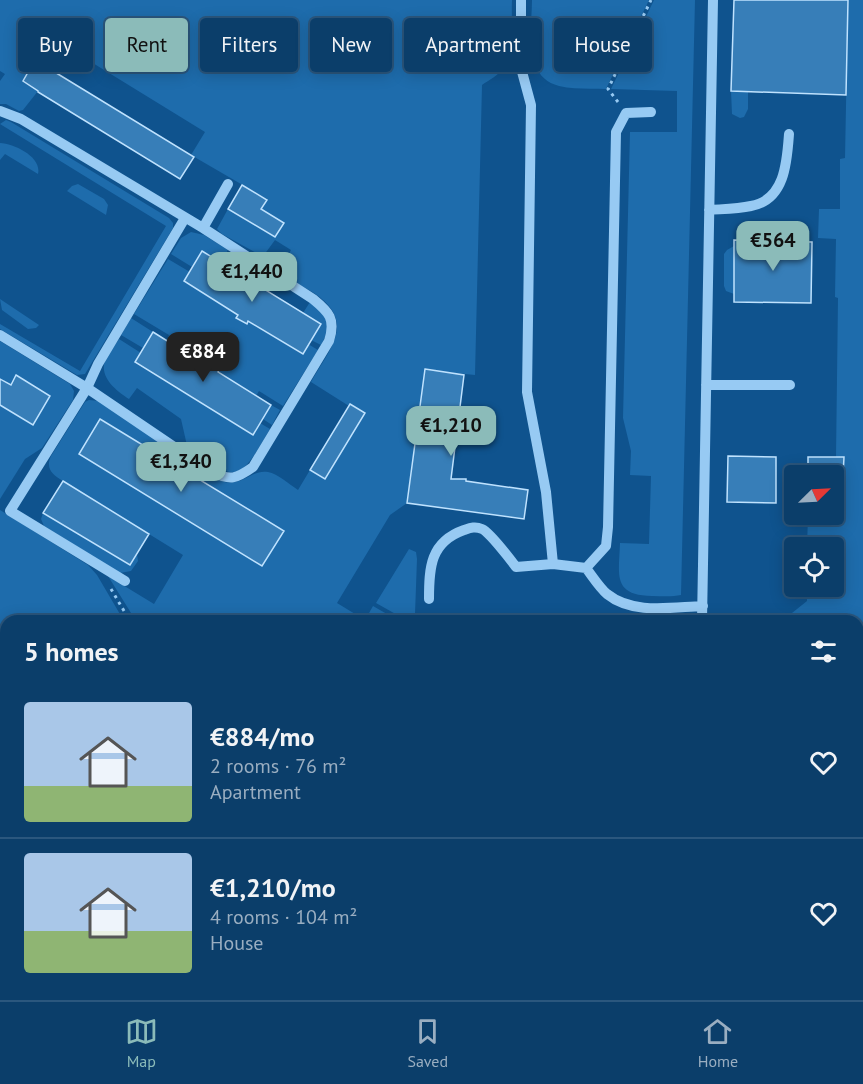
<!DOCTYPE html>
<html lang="en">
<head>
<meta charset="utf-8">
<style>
	body { margin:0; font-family:"PT Sans",sans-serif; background:#144570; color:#f1f3f6; height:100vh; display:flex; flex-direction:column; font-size:22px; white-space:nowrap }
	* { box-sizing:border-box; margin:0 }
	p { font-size:20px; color:#9aaec1 }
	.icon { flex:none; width:33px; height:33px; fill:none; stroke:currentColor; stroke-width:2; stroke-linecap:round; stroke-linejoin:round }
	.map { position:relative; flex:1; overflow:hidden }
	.sheet { position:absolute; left:0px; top:615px; width:864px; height:386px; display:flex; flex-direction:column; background:#0b3e6a; border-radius:18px 18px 0 0; box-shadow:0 3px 15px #0003,0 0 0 2px #2b577e }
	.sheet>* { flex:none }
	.top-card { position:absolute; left:18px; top:18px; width:828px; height:54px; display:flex; gap:12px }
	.needle { width:39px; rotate:66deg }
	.fabs { position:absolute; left:784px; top:465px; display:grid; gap:12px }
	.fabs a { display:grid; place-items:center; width:60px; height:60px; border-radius:6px; background:#0b3e6a; box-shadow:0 3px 15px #0003,0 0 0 2px #2b577e; font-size:30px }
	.price { position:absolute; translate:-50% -51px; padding:0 14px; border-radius:12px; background:#8bbbb9; color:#111; font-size:20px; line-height:39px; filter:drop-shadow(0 2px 3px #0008) }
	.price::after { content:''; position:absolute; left:50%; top:36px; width:18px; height:14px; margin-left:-9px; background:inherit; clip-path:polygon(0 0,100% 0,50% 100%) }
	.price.current { background:#222; color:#fff }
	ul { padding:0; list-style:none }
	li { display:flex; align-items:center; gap:18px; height:150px; padding:0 24px }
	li+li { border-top:2px solid #2b577e }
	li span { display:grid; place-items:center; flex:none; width:168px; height:120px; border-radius:6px; color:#555 }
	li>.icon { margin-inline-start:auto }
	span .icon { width:72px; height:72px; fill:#fffc; stroke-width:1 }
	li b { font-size:26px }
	h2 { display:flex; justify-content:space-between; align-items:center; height:72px; padding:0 24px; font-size:26px }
	.tag { padding:0 21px; border-radius:6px; background:#0b3e6a; box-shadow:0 3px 15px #0003,0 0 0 2px #2b577e; font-size:21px; line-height:54px }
	.tag.current { background:#8bbbb9; color:#111 }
	.menu { display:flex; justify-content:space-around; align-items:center; height:84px; border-top:2px solid #2b577e; background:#0b3e6a; font-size:16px; color:#9aaec1 }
	.menu a { display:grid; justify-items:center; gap:3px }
	.menu .current { color:#8bbbb9 }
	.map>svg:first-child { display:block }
	.green { fill:#1e6cac; fill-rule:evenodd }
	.water { fill:#376a95; stroke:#89c7f7; stroke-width:1.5 }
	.building { fill:#377eb8; stroke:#bfe2fe; stroke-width:1.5 }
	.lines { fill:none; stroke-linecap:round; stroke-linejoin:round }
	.path { stroke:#97caf3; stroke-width:3; stroke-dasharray:3 4.5; stroke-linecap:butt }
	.minor { stroke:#97caf3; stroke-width:10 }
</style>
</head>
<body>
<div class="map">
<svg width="863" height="1000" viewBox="0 0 863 1000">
	<rect width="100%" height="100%" fill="#0f538e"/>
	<path class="green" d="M0,0h512c-1,18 3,52 -8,67 -5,8 -15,13 -22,18l-7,290 -50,-5 -18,133 -17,12 -53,88 28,17 8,-14 26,15h-263l-28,-45 46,28 29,-49 -120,-74c-10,-6 -18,-12 -12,-25l34,-54 4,-2 10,1 122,80c21,7 30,-12 47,-9 10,2 21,12 30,18l12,-20 15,9 40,-66 -14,-9 -2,2 -38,-24c19,-34 46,-60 3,-89 -10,-6 -23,-12 -31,-22v-6l8,-15 -16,-10 -11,15h-4l-38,-21 -5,-5 11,-20 47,28 8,-14 -22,-14 6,-10 -76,-44 14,-23 -135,-83 -14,23 -5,-2 -13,21 -15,19 -4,1 -13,-7h-6v-23l5,-7 -5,-3zM101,419l182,112 -21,34 -183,-111z
		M532,0h117l-43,89c-15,-1 -32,1 -47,-3 -37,-9 -27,-58 -27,-86z
		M654,0h41l-14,595c-9,2 -19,1 -29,1 -40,-1 -33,-21 -32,-53l29,1 2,-68 -21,-1 1,-24 -8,-33 7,-286h47v-41l-66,-2z
		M848,0h15v693l-5,4v-76h-76l25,-20v-14l27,-1v-38l-27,-1 1,-32 26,-1v-12l9,-1 1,-44h-8l2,-159 -3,-1 1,-58 -18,-1 1,-29h21v-50l5,-1z
		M731,91l17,1v17l-4,8 -4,1 -8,-4z
		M6,120l5,2 158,96 4,5v5l-88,146 -8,1 -77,-46v-5l80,47 86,-145 -166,-102z
		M0,143c15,1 42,14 38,31l-33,-20 -5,6z
		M78,184l26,15 4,6 -2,10 -39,-24 5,-5z
		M191,232l13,3 24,15 -8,13 -28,4 -21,-13 10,-16z
		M734,246v48l-8,-3 -2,-5v-32l3,-4z
		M168,259l22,13 -6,9 54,34 -2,3 10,6 2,-3 54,33 6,-10 10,6 -35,56 -24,-15 -3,5 -38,-24 1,-3 -10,-6 -2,2 -40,-24 2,-6 -35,-21z
		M0,299l39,26 -3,3 -8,1 -26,-19z
		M310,302c18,13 22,24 11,43l-10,-5 -8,-27z
		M131,318l22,14 -10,16 -22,-13z
		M119,339l22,14 -6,10 118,72 7,-12 10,6c-30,51 -31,55 -82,21l-7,-31 -44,-31 -8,11c-11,-7 -27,-19 -25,-34 1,-8 10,-18 15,-26z
		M0,341l70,43 4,7 -1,9 -31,48 -17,11 -25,40v-94l33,20 17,-29 -33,-21 -6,10 -11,-6z
		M271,405l9,5 -8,15 -9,-6z
		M0,510l88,55 9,10 27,46h-118v21l-6,-4z
		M43,513l87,52 7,-11 1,7 -7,10 -11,2 -76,-47 -3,-7z
		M409,549l7,3 1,7 -2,55h-5v7h-2l-32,-18z
		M595,616l77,1 6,2v2h-83z
		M863,702v130l-5,3v-129z
		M0,736l6,4v30l-6,-4z
		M0,794l6,4v31l-6,-4z
		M0,889l6,4v84l-6,8z
		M858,902l5,3v65h-5z
		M46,995v-1l73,1 -4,5h-73z
		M200,995h121l-1,4 -10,-2 -1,3h-99z
		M424,995h64l6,5h-71z
		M533,995v-1l59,1 -1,5h-55z
		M631,995l192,-1 32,6h-225z"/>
	<path class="water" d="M0,766l6,4v28l-6,-4z
		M858,970h5v30l-40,-5 35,-1z"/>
	<path class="building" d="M734,0h114l-2,95 -115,-4z
		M35,60l159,97 -14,22 -142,-87v-1l-15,-10z
		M242,185l25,15 -6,9 23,14 -9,14 -47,-28z
		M734,240l78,2 -1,61 -77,-1z
		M202,251l119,73 -18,30 -55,-33 -1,3 -11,-6 2,-3 -54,-34z
		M153,332l54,34 2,-4 10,7 -1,3 53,33 -18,30 -118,-73z
		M425,369l39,6 -13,104h15v2l62,9 -4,29 -117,-16z
		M16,375l34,21 -17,29 -33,-20v-26l11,6z
		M350,404l15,9 -40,66 -15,-9z
		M100,419l184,112 -22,35 -183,-112z
		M728,456l48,1v46l-49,-1z
		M808,457h36l-1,19h-35z
		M63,481l86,53 -19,31 -87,-52z"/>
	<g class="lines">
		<path class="path" d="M618,102l-10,-13 43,-89
			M111,589l19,32
			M858,702l5,-4
			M0,987l6,-8
			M120,1000l4,-6"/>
		<path class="minor" d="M521,0v68l10,37 -4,287 19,100 7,72 33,4c7,9 13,19 21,26 26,21 65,13 96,12
			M0,111l21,8 182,109 110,71c16,13 23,20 16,42l-76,126c-17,12 -22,14 -42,5l-124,-84 11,-24 87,-146
			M709,210c14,-1 28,-1 42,-4 34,-6 36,-44 38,-72
			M203,228l25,-44
			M0,335l87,53 -77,123 115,70
			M706,385h84
			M586,568l20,-22 2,-19 8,-395 10,-19 25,-1
			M429,599c0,-31 1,-57 35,-69 6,-2 11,-4 18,-1 7,3 28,30 34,38l37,-3
			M702,621l11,-621
			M0,647l6,4
			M858,847l5,-2
			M858,879l5,6
			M0,883l6,4
			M187,994l13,6
			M503,994l8,6"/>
	</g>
</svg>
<div class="fabs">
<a><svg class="needle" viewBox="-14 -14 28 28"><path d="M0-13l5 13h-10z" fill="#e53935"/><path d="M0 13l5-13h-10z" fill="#9aaec1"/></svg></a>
<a><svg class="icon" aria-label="locate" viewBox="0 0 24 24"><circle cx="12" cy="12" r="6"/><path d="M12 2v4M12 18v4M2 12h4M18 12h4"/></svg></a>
</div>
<b class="price" style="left:773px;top:272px">€564</b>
<b class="price" style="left:252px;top:303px">€1,440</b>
<b class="price current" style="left:203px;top:383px">€884</b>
<b class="price" style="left:451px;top:457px">€1,210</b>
<b class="price" style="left:181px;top:493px">€1,340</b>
<div class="top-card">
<a class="tag">Buy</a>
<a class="tag current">Rent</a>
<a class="tag">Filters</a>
<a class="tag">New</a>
<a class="tag">Apartment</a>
<a class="tag">House</a>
</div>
<section class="sheet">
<h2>5 homes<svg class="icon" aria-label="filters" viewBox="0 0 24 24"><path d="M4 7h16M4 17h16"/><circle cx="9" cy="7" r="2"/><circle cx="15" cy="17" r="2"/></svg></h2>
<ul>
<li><span style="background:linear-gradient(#a9c7e8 70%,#8fb573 0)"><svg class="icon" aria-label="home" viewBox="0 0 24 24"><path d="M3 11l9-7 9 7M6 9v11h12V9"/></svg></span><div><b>€884/mo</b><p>2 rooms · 76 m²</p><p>Apartment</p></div><svg class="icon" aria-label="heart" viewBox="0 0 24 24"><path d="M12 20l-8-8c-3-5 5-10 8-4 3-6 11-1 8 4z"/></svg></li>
<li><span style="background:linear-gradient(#a9c7e8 65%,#8fb573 0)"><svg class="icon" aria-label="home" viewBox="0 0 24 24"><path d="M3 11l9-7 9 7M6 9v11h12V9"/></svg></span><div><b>€1,210/mo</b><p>4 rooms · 104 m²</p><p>House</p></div><svg class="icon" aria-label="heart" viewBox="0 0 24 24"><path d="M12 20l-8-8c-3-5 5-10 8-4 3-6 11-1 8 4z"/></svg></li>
</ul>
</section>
</div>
<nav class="menu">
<a class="current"><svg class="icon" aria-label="map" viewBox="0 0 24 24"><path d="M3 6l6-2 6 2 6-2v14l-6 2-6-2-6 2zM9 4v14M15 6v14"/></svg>Map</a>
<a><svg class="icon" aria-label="saved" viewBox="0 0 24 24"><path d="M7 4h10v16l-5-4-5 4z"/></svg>Saved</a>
<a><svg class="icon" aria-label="home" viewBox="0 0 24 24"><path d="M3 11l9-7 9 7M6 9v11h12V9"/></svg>Home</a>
</nav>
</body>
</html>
